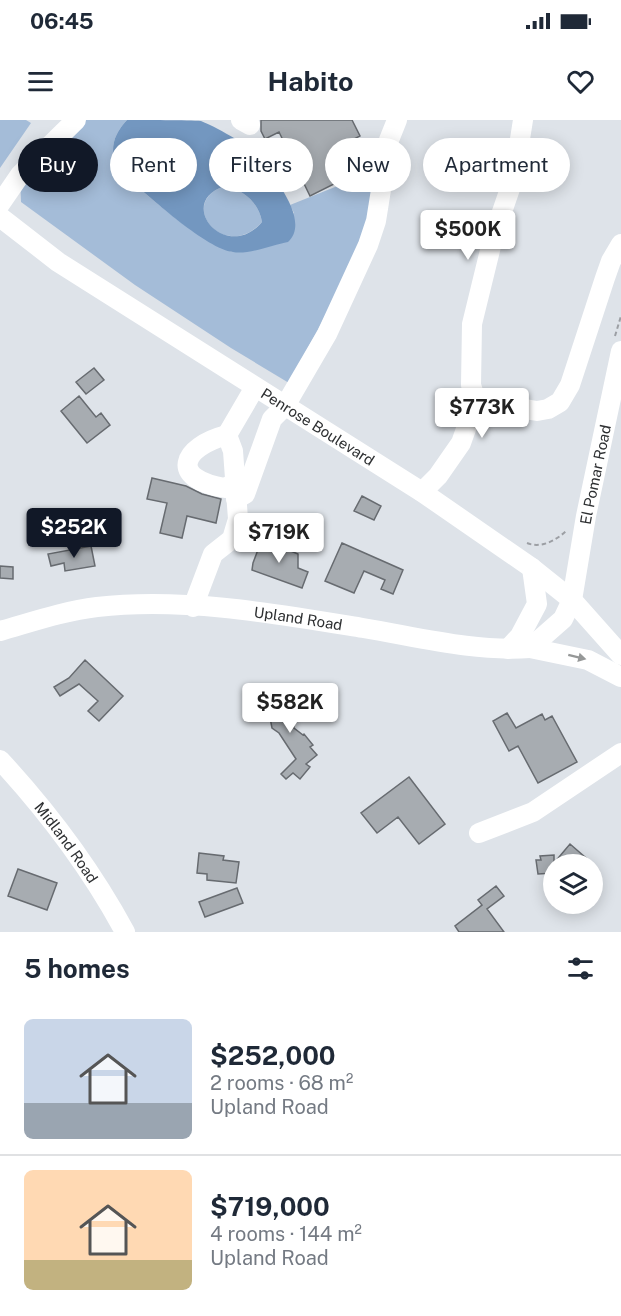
<!DOCTYPE html>
<html lang="en">
<head>
<meta charset="utf-8">
<style>
	body { margin:0; font-family:"Public Sans",sans-serif; background:#f2f2f3; color:#1f2937; height:100vh; display:flex; flex-direction:column; font-size:22px; white-space:nowrap }
	* { box-sizing:border-box; margin:0 }
	p { font-size:20px; color:#747a83 }
	.icon { flex:none; width:33px; height:33px; fill:none; stroke:currentColor; stroke-width:2; stroke-linecap:round; stroke-linejoin:round }
	.map { position:relative; height:812px; overflow:hidden }
	.panel { display:flex; flex-direction:column; background:#fff; flex:1 }
	.panel>* { flex:none }
	.hud { position:absolute; left:18px; top:18px; width:585px; height:54px; display:flex; gap:12px }
	.tools { position:absolute; left:543px; top:734px; display:grid; gap:12px }
	.tools a { display:grid; place-items:center; width:60px; height:60px; border-radius:50%; background:#fff; box-shadow:0 3px 15px #0003; font-size:30px }
	.price { position:absolute; translate:-50% -51px; padding:0 14px; border-radius:6px; background:#fff; color:#222; font-size:20px; line-height:39px; filter:drop-shadow(0 2px 3px #0008) }
	.price::after { content:''; position:absolute; left:50%; top:36px; width:18px; height:14px; margin-left:-9px; background:inherit; clip-path:polygon(0 0,100% 0,50% 100%) }
	.price.active { background:#111827; color:#fff }
	ul { padding:0; list-style:none }
	li { display:flex; align-items:center; gap:18px; height:150px; padding:0 24px }
	li+li { border-top:2px solid #e0e1e3 }
	li span { display:grid; place-items:center; flex:none; width:168px; height:120px; border-radius:9px; color:#555 }
	li>.icon { margin-inline-start:auto }
	span .icon { width:72px; height:72px; fill:#fffc; stroke-width:1 }
	li b { font-size:26px }
	h2 { display:flex; justify-content:space-between; align-items:center; height:72px; padding:0 24px; font-size:26px }
	.tag { padding:0 21px; border-radius:27px; background:#fff; box-shadow:0 3px 15px #0003; font-size:21px; line-height:54px }
	.tag.active { background:#111827; color:#fff }
	.status { display:flex; justify-content:space-between; align-items:center; height:42px; padding:0 30px; background:#fff; direction:ltr }
	.status svg { height:16px; fill:currentColor }
	header { display:flex; justify-content:space-between; align-items:center; height:78px; padding:0 24px; background:#fff; font-size:27px; font-weight:700 }
	.map>svg:first-child { display:block }
	.green { fill:#a4bcd8 }
	.water { fill:#7397c0; fill-rule:evenodd }
	.building { fill:#a7acb1; stroke:#676b70; stroke-width:1.5 }
	.lines { fill:none; stroke-linecap:round; stroke-linejoin:round }
	.path { stroke:#9c9fa4; stroke-width:2; stroke-dasharray:4.5 3; stroke-linecap:butt }
	.minor { stroke:#fff; stroke-width:20 }
	.oneway { fill:#969898 }
	.labels { text-anchor:middle; dominant-baseline:central; stroke-width:4.5; stroke-linejoin:round; paint-order:stroke }
	.street-label { font-size:15px; fill:#2e3032; stroke:#dee3e9 }
</style>
</head>
<body>
<div class="status"><b>06:45</b><svg viewBox="0 0 49 12"><path d="M0 12V9h3v3zM5 12V6h3v6zM10 12V3h3v9zM15 12V0h3v12zM26 1h20v11H26zM47 4h2v5h-2z"/></svg></div>
<header><svg class="icon" aria-label="menu" viewBox="0 0 24 24"><path d="M4 6h16M4 12h16M4 18h16"/></svg>Habito<svg class="icon" aria-label="heart" viewBox="0 0 24 24"><path d="M12 20l-8-8c-3-5 5-10 8-4 3-6 11-1 8 4z"/></svg></header>
<div class="map">
<svg width="621" height="812" viewBox="0 0 621 812">
	<rect width="100%" height="100%" fill="#dee3e9"/>
	<path class="green" d="M0,0h26l5,3 -31,45z
		M76,0h51c-14,15 -17,28 -11,47l12,7 3,7c31,27 63,55 101,71l62,-39 -4,-8 70,-28 14,-15c8,62 -56,165 -85,221l-58,-35 -96,-63 -114,-83 -1,-27z
		M225,66c19,4 34,17 37,36 -38,42 -87,-20 -37,-36z"/>
	<path class="water" d="M127,0c16,0 62,0 74,1 10,4 23,11 33,17 22,14 82,79 54,104 -15,3 -41,13 -55,10 -26,-3 -81,-53 -102,-71l-3,-7 -12,-7c-6,-19 -3,-32 11,-47zM225,66c19,4 34,17 37,36 -36,42 -88,-20 -37,-36z"/>
	<path class="building" d="M261,0h91l8,16 -8,4 7,15 -10,4 7,14 -46,23 -31,-64 -14,7 -4,-8z
		M94,248l10,12 -18,14 -10,-12z
		M79,276l17,21 5,-4 9,12 -23,18 -26,-32z
		M152,358l34,8 16,8 19,5 -5,24 -29,-7 -5,22 -22,-5 7,-30 -20,-4z
		M362,376l19,10 -7,14 -20,-9z
		M262,419l36,15v14l10,4 -6,16 -50,-18 1,-7z
		M342,423l61,27 -10,24 -12,-5 4,-9 -21,-9 -10,22 -29,-12z
		M91,426l4,20 -30,5 -1,-8 -13,3 -3,-12z
		M0,446l13,1v12l-13,-1z
		M85,540l38,36 -24,25 -11,-10 10,-10 -19,-17 -19,12 -6,-9 15,-9z
		M281,569l2,8h4l2,12 2,-1 3,20 9,7 1,-1 9,11 -3,2 7,8 -11,9 4,3 -10,12 -7,-6 -7,6 -5,-5 15,-15 -17,-26 -7,-5 -5,-26h2l-2,-10z
		M507,593l9,15 26,-14 3,6 7,-4 25,46 -39,21 -20,-37 -9,5 -16,-30z
		M409,657l36,47 -26,20 -21,-27 -21,16 -16,-20z
		M570,724l23,20h-39v9l-16,1 -2,-14h5l-1,-4 14,-1v8z
		M199,733l25,3 -1,4 16,2 -3,21 -29,-3v-6l-10,-1z
		M18,749l39,14 -10,27 -39,-14z
		M496,766l8,10 -17,13 17,23h-45l-4,-6 27,-21 -4,-5z
		M237,768l6,15 -38,14 -6,-15z"/>
	<g class="lines">
		<path class="path" d="M615,216l6,-20
			M527,423c14,6 30,-3 40,-13"/>
		<g class="minor">
			<path d="M241,0l9,5"/>
			<path d="M0,84l20,-29 56,-55"/>
			<path id="s1" d="M0,97l58,45 364,230 110,76 40,32 49,55"/>
			<path d="M476,281l61,10 11,-2 12,-7 10,-17 35,-107 6,-17 10,-17"/>
			<path d="M227,315c-46,12 -58,44 -2,53l10,-5"/>
			<path d="M422,372l16,-16 23,-33 15,-42 -5,-16 1,-61 21,-86 21,-61 9,-57"/>
			<path d="M236,379l9,-5 27,-75 13,-13 42,-72 41,-89 8,-24 13,-81 8,-20"/>
			<path d="M193,487l20,-53 19,-15 6,-20 -5,-68 -6,-16 28,-48"/>
			<path id="s2" d="M0,511c32,-9 64,-20 97,-24 87,-10 181,7 266,21 55,9 111,24 167,20l33,-29 9,-19 14,-84 35,-165"/>
			<path d="M530,528l58,12 33,17"/>
			<path d="M508,529l12,-13 17,-32 -5,-36"/>
			<path id="s3" d="M0,640c48,52 91,109 125,172"/>
			<path d="M479,713l54,-21 88,-59"/>
		</g>
	</g>
	<defs><path id="oneway-solid" d="M-6-.8H1V-3.2L6.5 0L1 3.2V.8H-6Z" transform="scale(1.5)"/></defs>
	<use class="oneway" href="#oneway-solid" transform="translate(577 537) rotate(14)"/>
	<g class="labels">
		<g class="street-label">
			<text stroke="none"><textPath href="#s1" startOffset="381">Penrose Boulevard</textPath></text>
			<text stroke="none"><textPath href="#s2" startOffset="729">El Pomar Road</textPath></text>
			<text stroke="none"><textPath href="#s2" startOffset="302">Upland Road</textPath></text>
			<text stroke="none"><textPath href="#s3" startOffset="106">Midland Road</textPath></text>
		</g>
	</g>
</svg>
<div class="tools">
<a><svg class="icon" aria-label="layers" viewBox="0 0 24 24"><path d="M12 4l9 5-9 5-9-5zM3 14l9 5 9-5"/></svg></a>
</div>
<b class="price" style="left:468px;top:141px">$500K</b>
<b class="price" style="left:482px;top:319px">$773K</b>
<b class="price active" style="left:74px;top:439px">$252K</b>
<b class="price" style="left:279px;top:444px">$719K</b>
<b class="price" style="left:290px;top:614px">$582K</b>
<div class="hud">
<a class="tag active">Buy</a>
<a class="tag">Rent</a>
<a class="tag">Filters</a>
<a class="tag">New</a>
<a class="tag">Apartment</a>
</div>
</div>
<section class="panel">
<h2>5 homes<svg class="icon" aria-label="filters" viewBox="0 0 24 24"><path d="M4 7h16M4 17h16"/><circle cx="9" cy="7" r="2"/><circle cx="15" cy="17" r="2"/></svg></h2>
<ul>
<li><span style="background:linear-gradient(#c9d6e8 70%,#9aa5b1 0)"><svg class="icon" aria-label="home" viewBox="0 0 24 24"><path d="M3 11l9-7 9 7M6 9v11h12V9"/></svg></span><div><b>$252,000</b><p>2 rooms · 68 m²</p><p>Upland Road</p></div></li>
<li><span style="background:linear-gradient(#ffd9b3 75%,#c2b280 0)"><svg class="icon" aria-label="home" viewBox="0 0 24 24"><path d="M3 11l9-7 9 7M6 9v11h12V9"/></svg></span><div><b>$719,000</b><p>4 rooms · 144 m²</p><p>Upland Road</p></div></li>
</ul>
</section>
</body>
</html>
